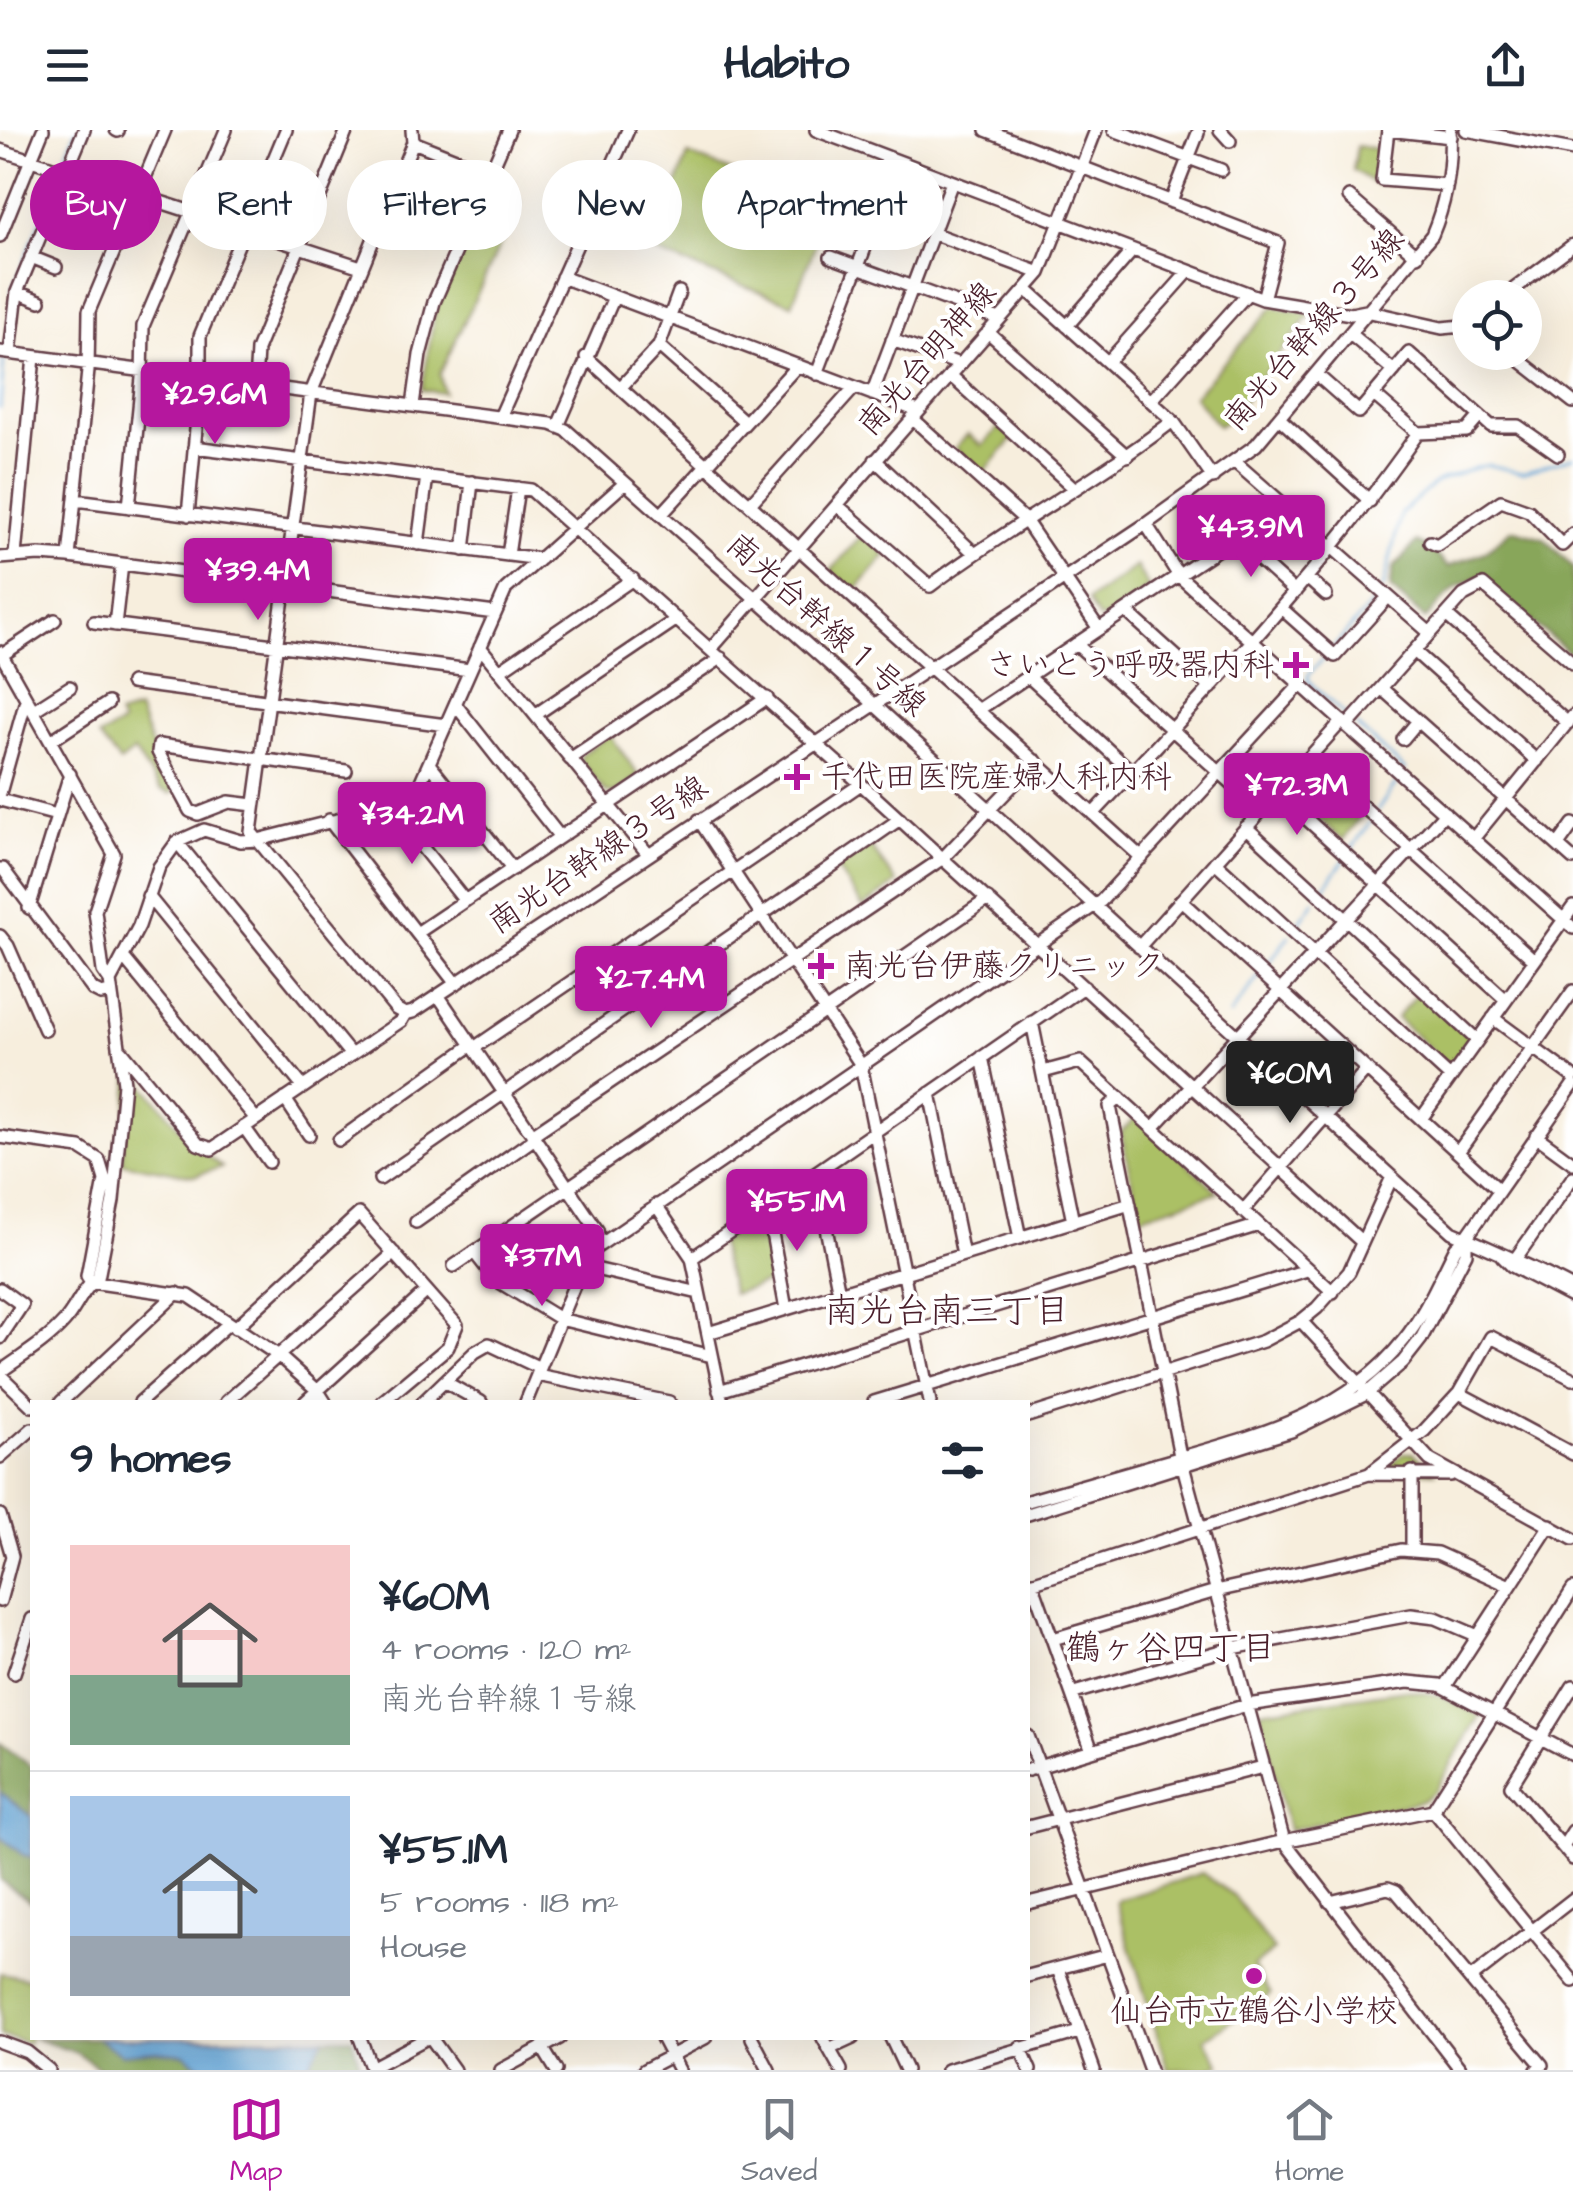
<!DOCTYPE html>
<html lang="en">
<head>
<meta charset="utf-8">
<style>
	body { margin:0; font-family:"Architects Daughter","Klee One",sans-serif; background:#f2f2f3; color:#1f2937; height:100vh; display:flex; flex-direction:column; font-size:38px; white-space:nowrap }
	* { box-sizing:border-box; margin:0 }
	p { font-size:32px; color:#747a83 }
	.icon { flex:none; width:55px; height:55px; fill:none; stroke:currentColor; stroke-width:2; stroke-linecap:round; stroke-linejoin:round }
	.map { position:relative; flex:1; overflow:hidden }
	.panel { position:absolute; left:30px; top:1270px; width:1000px; height:640px; display:flex; flex-direction:column; background:#fff; border-radius:0px; box-shadow:0 10px 40px #0002 }
	.panel>* { flex:none }
	.hud { position:absolute; left:30px; top:30px; width:1000px; height:90px; display:flex; gap:20px }
	.tools { position:absolute; left:1452px; top:150px; display:grid; gap:20px }
	.tools a { display:grid; place-items:center; width:90px; height:90px; border-radius:50%; background:#fff; box-shadow:0 10px 40px #0002; font-size:50px }
	.price { position:absolute; translate:-50% -85px; padding:0 22px; border-radius:10px; background:#b5179e; color:#fff; font-size:32px; line-height:65px; filter:drop-shadow(0 2px 5px #0008) }
	.price::after { content:''; position:absolute; left:50%; top:60px; width:30px; height:22px; margin-left:-15px; background:inherit; clip-path:polygon(0 0,100% 0,50% 100%) }
	.price.current { background:#222; color:#fff }
	ul { padding:0; list-style:none }
	li { display:flex; align-items:center; gap:30px; height:250px; padding:0 40px }
	li+li { border-top:2px solid #e0e1e3 }
	li span { display:grid; place-items:center; flex:none; width:280px; height:200px; border-radius:0px; color:#555 }
	li>.icon { margin-inline-start:auto }
	span .icon { width:120px; height:120px; fill:#fffc; stroke-width:1 }
	li b { font-size:42px }
	h2 { display:flex; justify-content:space-between; align-items:center; height:120px; padding:0 40px; font-size:42px }
	.pill { padding:0 35px; border-radius:45px; background:#fff; box-shadow:0 10px 40px #0002; font-size:35px; line-height:90px }
	.pill.current { background:#b5179e; color:#fff }
	header { display:flex; justify-content:space-between; align-items:center; height:130px; padding:0 40px; background:#fff; font-size:45px; font-weight:700 }
	.dock { display:flex; justify-content:space-around; align-items:center; height:140px; border-top:2px solid #e0e1e3; background:#fff; font-size:28px; color:#747a83 }
	.dock a { display:grid; justify-items:center; gap:5px }
	.dock .current { color:#b5179e }
	.map>svg:first-child { display:block }
	.green { fill:#abc065; stroke:#7a7048; stroke-width:2.5 }
	.forest { fill:#88a65a; stroke:#696242; stroke-width:2.5 }
	.water { fill:#64a5d7; stroke:#576281; stroke-width:2.5 }
	.lines { fill:none; stroke-linecap:round; stroke-linejoin:round }
	.stream { stroke:#64a5d7; stroke-width:2.5 }
	.minor-casing { stroke:#643e46; stroke-width:16 }
	.minor { stroke:#fff; stroke-width:11 }
	.poi-dot { fill:#b5179e; stroke:#fff; stroke-width:4 }
	.labels { text-anchor:middle; dominant-baseline:central; stroke-width:8; stroke-linejoin:round; paint-order:stroke }
	.street-label { font-size:32px; fill:#4a1f2b; stroke:#fff }
	.poi-label { font-size:32px; fill:#4a1f2b; stroke:#fff; text-anchor:start }
	.neighbourhood-label { font-size:35px; fill:#4a1f2b; stroke:#fff }
</style>
</head>
<body>
<header><svg class="icon" aria-label="menu" viewBox="0 0 24 24"><path d="M4 6h16M4 12h16M4 18h16"/></svg>Habito<svg class="icon" aria-label="share" viewBox="0 0 24 24"><path d="M12 15V3M7 8l5-5 5 5M5 13v7h14v-7"/></svg></header>
<div class="map">
<svg width="1573" height="1940" viewBox="0 0 1573 1940">
	<rect width="100%" height="100%" fill="#fff"/>
	<filter id="ink" filterUnits="userSpaceOnUse"><feTurbulence type="fractalNoise" baseFrequency=".01" numOctaves="2"/><feDisplacementMap in="SourceGraphic" scale="20" xChannelSelector="R" yChannelSelector="G"/><feConvolveMatrix kernelMatrix="1 2 1 2 8 2 1 2 1" color-interpolation-filters="sRGB"/></filter>
	<filter id="wash" filterUnits="userSpaceOnUse"><feTurbulence type="fractalNoise" baseFrequency=".0048" numOctaves="4" result="noise"/><feDisplacementMap in="SourceGraphic" scale="40" xChannelSelector="R" yChannelSelector="G"/><feGaussianBlur stdDeviation="2.25" result="paint"/><feColorMatrix in="noise" values="0 0 0 0 0 0 0 0 0 0 0 0 0 0 0 0 0 1.4 0 .05"/><feComposite in="paint" operator="in"/></filter>
	<g filter="url(#wash)">
		<rect width="100%" height="100%" fill="#f7eedd"/>
		<path class="green" d="M1357,16l25,3 -5,36 -24,-15z
			M688,25l142,54 -38,95 -140,-53z
			M490,60l30,12 -80,172 4,19 -22,-3 13,-79z
			M1273,177l38,7 -82,105 -11,7 -24,-30z
			M999,297l14,12 -30,34 -28,-25 13,-14 14,12z
			M863,403l23,22 -32,37 -23,-21z
			M1136,436l13,22 -43,30 -7,1 -11,-19z
			M138,580l12,32 25,47 -4,5 -11,-5 -26,-38 -14,11 -21,-25 23,-13 -4,-8z
			M610,605l29,41 -24,18 -9,-2 -25,-31v-6z
			M1311,635l53,46 -21,29 -52,-45 -1,-6z
			M868,713l29,40 -34,24 -27,-40z
			M1420,861l48,44 2,7 -16,23h-6l-52,-47z
			M130,938l65,78 27,21 -28,9 -72,-13z
			M1137,986l81,76 -79,25 -18,-85z
			M761,1084l15,66 -43,14 -14,-51z
			M1404,1323h9l22,19h-52z
			M1405,1560l34,5 41,21 -45,75 -13,10 -134,29 -28,-119z
			M1202,1743l32,23 40,54 -21,16 18,28 -66,45 15,26 -15,5h-37l-52,-169z
			M0,1843l32,6v47l-3,17 -29,-7z"/>
		<path class="forest" d="M1512,399l32,9 29,29v89l-95,-79 -23,11 -30,31 -35,-31 3,-20 24,-26 15,8 16,17 37,-15z
			M0,1613l32,24v135l-32,-22z
			M33,1908h319l10,32h-260l-27,-18z"/>
		<path class="water" d="M615,76l21,9 -14,32 -21,-9z
			M0,1662l32,25v40l-9,-2 -23,-18z
			M97,1908h227l-18,32h-100l-22,-16 -27,-3 -36,3z"/>
		<g class="lines">
			<path class="stream" d="M62,36l14,-36
				M12,162l47,-118
				M0,278l4,-49
				M1383,458l18,-75 35,-31 39,-14 13,-3 34,8 51,-16
				M1332,519l47,-54
				M1327,525l-19,20v6l39,36
				M1357,596l48,44
				M1377,681l21,-30
				M1349,723l21,-31
				M1323,759l22,-30
				M1294,800l21,-30
				M1264,840l25,-34
				M1230,885l29,-39"/>
		</g>
	</g>
	<g filter="url(#ink)">
		<g class="lines">
			<g class="minor-casing">
				<path id="minor" d="M116,0l2,1
					M412,0l1,12 -102,251 -60,439 145,177 9,5 8,-2 733,-488 110,-79 176,-210c14,-33 20,-68 18,-105
					M816,0l447,169 88,15 15,-3 76,17 21,-2 7,-5
					M986,0l292,113 -15,56
					M1114,0l107,40
					M1220,0l10,11
					M1388,0l-6,50 65,5
					M1388,0l63,7
					M1466,0l107,20
					M413,12l78,31
					M0,20l361,117
					M1349,67l68,59
					M1171,72l27,-69
					M49,84l31,13
					M932,103l108,40
					M0,106l43,-106
					M31,127l25,10
					M831,127l168,62
					M562,147l356,134
					M1026,159l147,132 40,57
					M17,162l23,9
					M1502,168l71,-53
					M1067,196l66,-76
					M988,202l139,124
					M1350,204l44,37
					M892,210l67,24
					M659,216l86,76
					M0,222l551,72 15,6 299,266 587,536c41,18 81,35 121,56
					M1509,222l64,50
					M10,223l7,-61 67,-162
					M586,227l556,501
					M1108,232l81,-91
					M817,244l81,-213
					M950,245l124,113
					M1317,245l42,37 50,-59 82,73h27l40,28
					M255,255l2,-35 90,-220
					M621,257l38,-41 20,-54
					M872,264l80,-212
					M1374,265l44,38
					M1151,271l96,-107
					M413,275l7,-50 14,-53 75,-172
					M500,287l128,-287
					M912,288l113,102 74,109
					M1279,288l91,83
					M558,296l56,-129
					M194,317l337,43 330,294 501,458
					M875,330l99,93
					M1235,332l195,171
					M76,370l464,59
					M750,374l104,-116
					M837,375l93,81c78,-59 165,-105 243,-165
					M129,377l13,-129 1,-52 83,-196
					M188,385l12,-129v-50l86,-206
					M661,385l136,-149
					M1146,394l33,52 394,352
					M1235,408l60,54
					M1430,412l7,3 64,-44 28,10 33,34 11,-11
					M418,414l9,-68
					M464,420l8,-68
					M15,425l19,-198
					M508,425l10,-67
					M69,427l19,-186 1,-60 76,-181
					M0,428l39,-3 30,2 426,56
					M1307,448l19,17
					M1281,478l54,48 53,-59
					M1126,481l85,77
					M1446,485l122,108
					M94,492l376,48
					M115,495l7,-61
					M1076,514l186,166
					M480,517l168,207
					M711,519l329,-376 56,-143
					M1414,521l123,110
					M0,522l114,202 -19,57 8,60 7,10
					M2,525l53,-35
					M499,541l134,-92
					M1028,546l104,96
					M131,553l315,42
					M1381,558l192,171
					M455,574l105,133
					M34,580l36,-23
					M978,580l304,-204
					M535,585l142,-96
					M1347,596l117,-131 19,-10 90,78
					M1403,609l15,-18
					M52,610l56,-37
					M1309,628l225,202
					M570,629l151,-101
					M429,634l84,105
					M0,663l26,-93
					M1278,663l228,207
					M0,670l57,15
					M254,675l-25,-3 -31,12 -8,-3 -32,-59 1,-7 187,26
					M390,677l75,94
					M1093,684c115,-122 229,-244 325,-381l49,-2 13,-15
					M329,690l127,164
					M699,690l162,245 69,337
					M1246,697l231,213
					M1473,709l100,-123
					M177,712l174,213
					M1558,715l15,-21
					M1215,732l235,215
					M0,739h3l90,121 8,4 10,-2
					M148,766l155,191
					M1181,770l318,290
					M29,778l41,-134
					M417,803l350,-235
					M0,806l8,10 37,84
					M1139,817l203,-226
					M123,827l133,162
					M438,865l159,235 2,14
					M1493,888l80,59
					M1032,892l41,200
					M474,918l387,-264
					M122,921l76,93 14,5 189,-128 4,-7
					M982,927l38,181
					M1043,942l37,-10 253,230
					M930,963l33,162
					M1120,968l-10,8 69,345 105,390 177,229
					M285,969l24,36
					M1421,989l152,-212
					M244,997l25,35
					M1153,998l292,-315
					M532,1005l411,-277 93,-97
					M1536,1006l37,27
					M0,1007l80,11 19,12 6,20 -18,96 4,6
					M339,1010l133,-95
					M1458,1022l115,-161
					M815,1043l24,120
					M380,1049l520,-360
					M656,1075l36,53 30,144
					M767,1076l19,103
					M1243,1081l124,-142
					M416,1092l119,-84
					M474,1122l22,28 64,39 152,37
					M1502,1126l10,10 61,32
					M692,1128l392,-271
					M1516,1128l57,-81
					M454,1136l534,-367
					M582,1136l117,27
					M91,1152l98,14 90,60 39,35 7,11
					M0,1159l22,16 -22,33
					M1301,1191l129,139 143,79
					M235,1198l124,-114 98,111 -9,22 -66,55
					M708,1203l422,-129
					M0,1242c22,-16 46,-30 64,-50 12,-13 19,-35 34,-44l15,-77 11,-118 -14,-102 29,-55 20,-59 18,-25 27,-12 37,11 17,-1 150,-38 6,-5 92,-208 119,-106
					M0,1245l32,31
					M537,1245l132,27
					M445,1252l36,20
					M719,1261l540,-166
					M1459,1263l114,61
					M61,1272l116,-109
					M140,1272l88,-78
					M226,1272l168,-149
					M305,1272l122,-111
					M423,1272l52,-50 14,-8 51,24
					M526,1272l61,-148 514,-353 200,-217
					M874,1272l433,-132
					M1028,1286l235,-75 38,-20 16,-13 32,-36 43,-95
					M0,1327l32,-28
					M1369,1344l81,1
					M1028,1371c49,-14 98,-28 147,-42 84,-24 172,-47 228,-118 23,-28 37,-63 53,-94l10,-9 107,-153
					M1028,1384l263,-83 75,-37 37,-32 18,-23 45,-86v-15
					M0,1385l12,41 -12,45
					M1412,1421v-79
					M1032,1452l60,169
					M1028,1454l341,-110 55,-43 35,-38 32,-56 82,42
					M1053,1509l163,-48 185,-41 36,3 73,33
					M14,1543l18,-54
					M1573,1556l-62,100 62,73
					M1445,1557l105,-162
					M1074,1563l158,-45 179,-33 25,3 42,18
					M1028,1606l122,334
					M1028,1640l219,-65 161,-23 32,3 133,70
					M1433,1680l140,171
					M1028,1697l235,-60
					M1563,1717l10,-16
					M1330,1772l58,-14 8,3 146,174 -5,5
					M1028,1773l256,-62 149,-31 140,-221
					M1058,1839l36,101
					M1028,1846l80,-21
					M1470,1849l103,-80
					M360,1908l12,32
					M431,1908l23,32
					M662,1908l17,32
					M752,1908l17,32
					M823,1908l18,32
					M891,1908l15,32
					M0,1912l27,10 22,18
					M542,1917l14,23
					M1020,1917l10,23
					M829,1919l24,-11
					M371,1938l56,-30
					M501,1940l59,-32
					M644,1940l61,-32
					M947,1940l132,-38"/>
			</g>
			<use href="#minor" class="minor"/>
		</g>
	</g>
	<g class="poi-dot">
		<path d="M1291 520h10v10h10v10h-10v10h-10v-10h-10v-10h10z"/>
		<path d="M792 632h10v10h10v10h-10v10h-10v-10h-10v-10h10z"/>
		<path d="M816 821h10v10h10v10h-10v10h-10v-10h-10v-10h10z"/>
		<circle cx="1254" cy="1846" r="10"/>
	</g>
	<g class="labels">
		<g class="street-label">
			<text transform="translate(1314 200) rotate(-49)">南光台幹線３号線</text>
			<text transform="translate(927 229) rotate(-49)">南光台明神線</text>
			<text transform="translate(826 495) rotate(42)">南光台幹線１号線</text>
			<text transform="translate(598 725) rotate(-34)">南光台幹線３号線</text>
		</g>
		<g class="poi-label">
			<text x="1274" y="535" text-anchor="end">さいとう呼吸器内科</text>
			<text x="820" y="647">千代田医院産婦人科内科</text>
			<text x="844" y="836">南光台伊藤クリニック</text>
			<text x="1254" y="1881" text-anchor="middle">仙台市立鶴谷小学校</text>
		</g>
		<g class="neighbourhood-label">
			<text x="947" y="1181">南光台南三丁目</text>
			<text x="1171" y="1518">鶴ヶ谷四丁目</text>
		</g>
	</g>
</svg>
<div class="tools">
<a><svg class="icon" aria-label="locate" viewBox="0 0 24 24"><circle cx="12" cy="12" r="6"/><path d="M12 2v4M12 18v4M2 12h4M18 12h4"/></svg></a>
</div>
<b class="price" style="left:215px;top:317px">¥29.6M</b>
<b class="price" style="left:1251px;top:450px">¥43.9M</b>
<b class="price" style="left:258px;top:493px">¥39.4M</b>
<b class="price" style="left:1297px;top:708px">¥72.3M</b>
<b class="price" style="left:412px;top:737px">¥34.2M</b>
<b class="price" style="left:651px;top:901px">¥27.4M</b>
<b class="price current" style="left:1290px;top:996px">¥60M</b>
<b class="price" style="left:797px;top:1124px">¥55.1M</b>
<b class="price" style="left:542px;top:1179px">¥37M</b>
<div class="hud">
<a class="pill current">Buy</a>
<a class="pill">Rent</a>
<a class="pill">Filters</a>
<a class="pill">New</a>
<a class="pill">Apartment</a>
</div>
<section class="panel">
<h2>9 homes<svg class="icon" aria-label="filters" viewBox="0 0 24 24"><path d="M4 7h16M4 17h16"/><circle cx="9" cy="7" r="2"/><circle cx="15" cy="17" r="2"/></svg></h2>
<ul>
<li><span style="background:linear-gradient(#f6c9c9 65%,#7fa58c 0)"><svg class="icon" aria-label="home" viewBox="0 0 24 24"><path d="M3 11l9-7 9 7M6 9v11h12V9"/></svg></span><div><b>¥60M</b><p>4 rooms · 120 m²</p><p>南光台幹線１号線</p></div></li>
<li><span style="background:linear-gradient(#a9c7e8 70%,#9aa5b1 0)"><svg class="icon" aria-label="home" viewBox="0 0 24 24"><path d="M3 11l9-7 9 7M6 9v11h12V9"/></svg></span><div><b>¥55.1M</b><p>5 rooms · 118 m²</p><p>House</p></div></li>
</ul>
</section>
</div>
<nav class="dock">
<a class="current"><svg class="icon" aria-label="map" viewBox="0 0 24 24"><path d="M3 6l6-2 6 2 6-2v14l-6 2-6-2-6 2zM9 4v14M15 6v14"/></svg>Map</a>
<a><svg class="icon" aria-label="saved" viewBox="0 0 24 24"><path d="M7 4h10v16l-5-4-5 4z"/></svg>Saved</a>
<a><svg class="icon" aria-label="home" viewBox="0 0 24 24"><path d="M3 11l9-7 9 7M6 9v11h12V9"/></svg>Home</a>
</nav>
</body>
</html>
